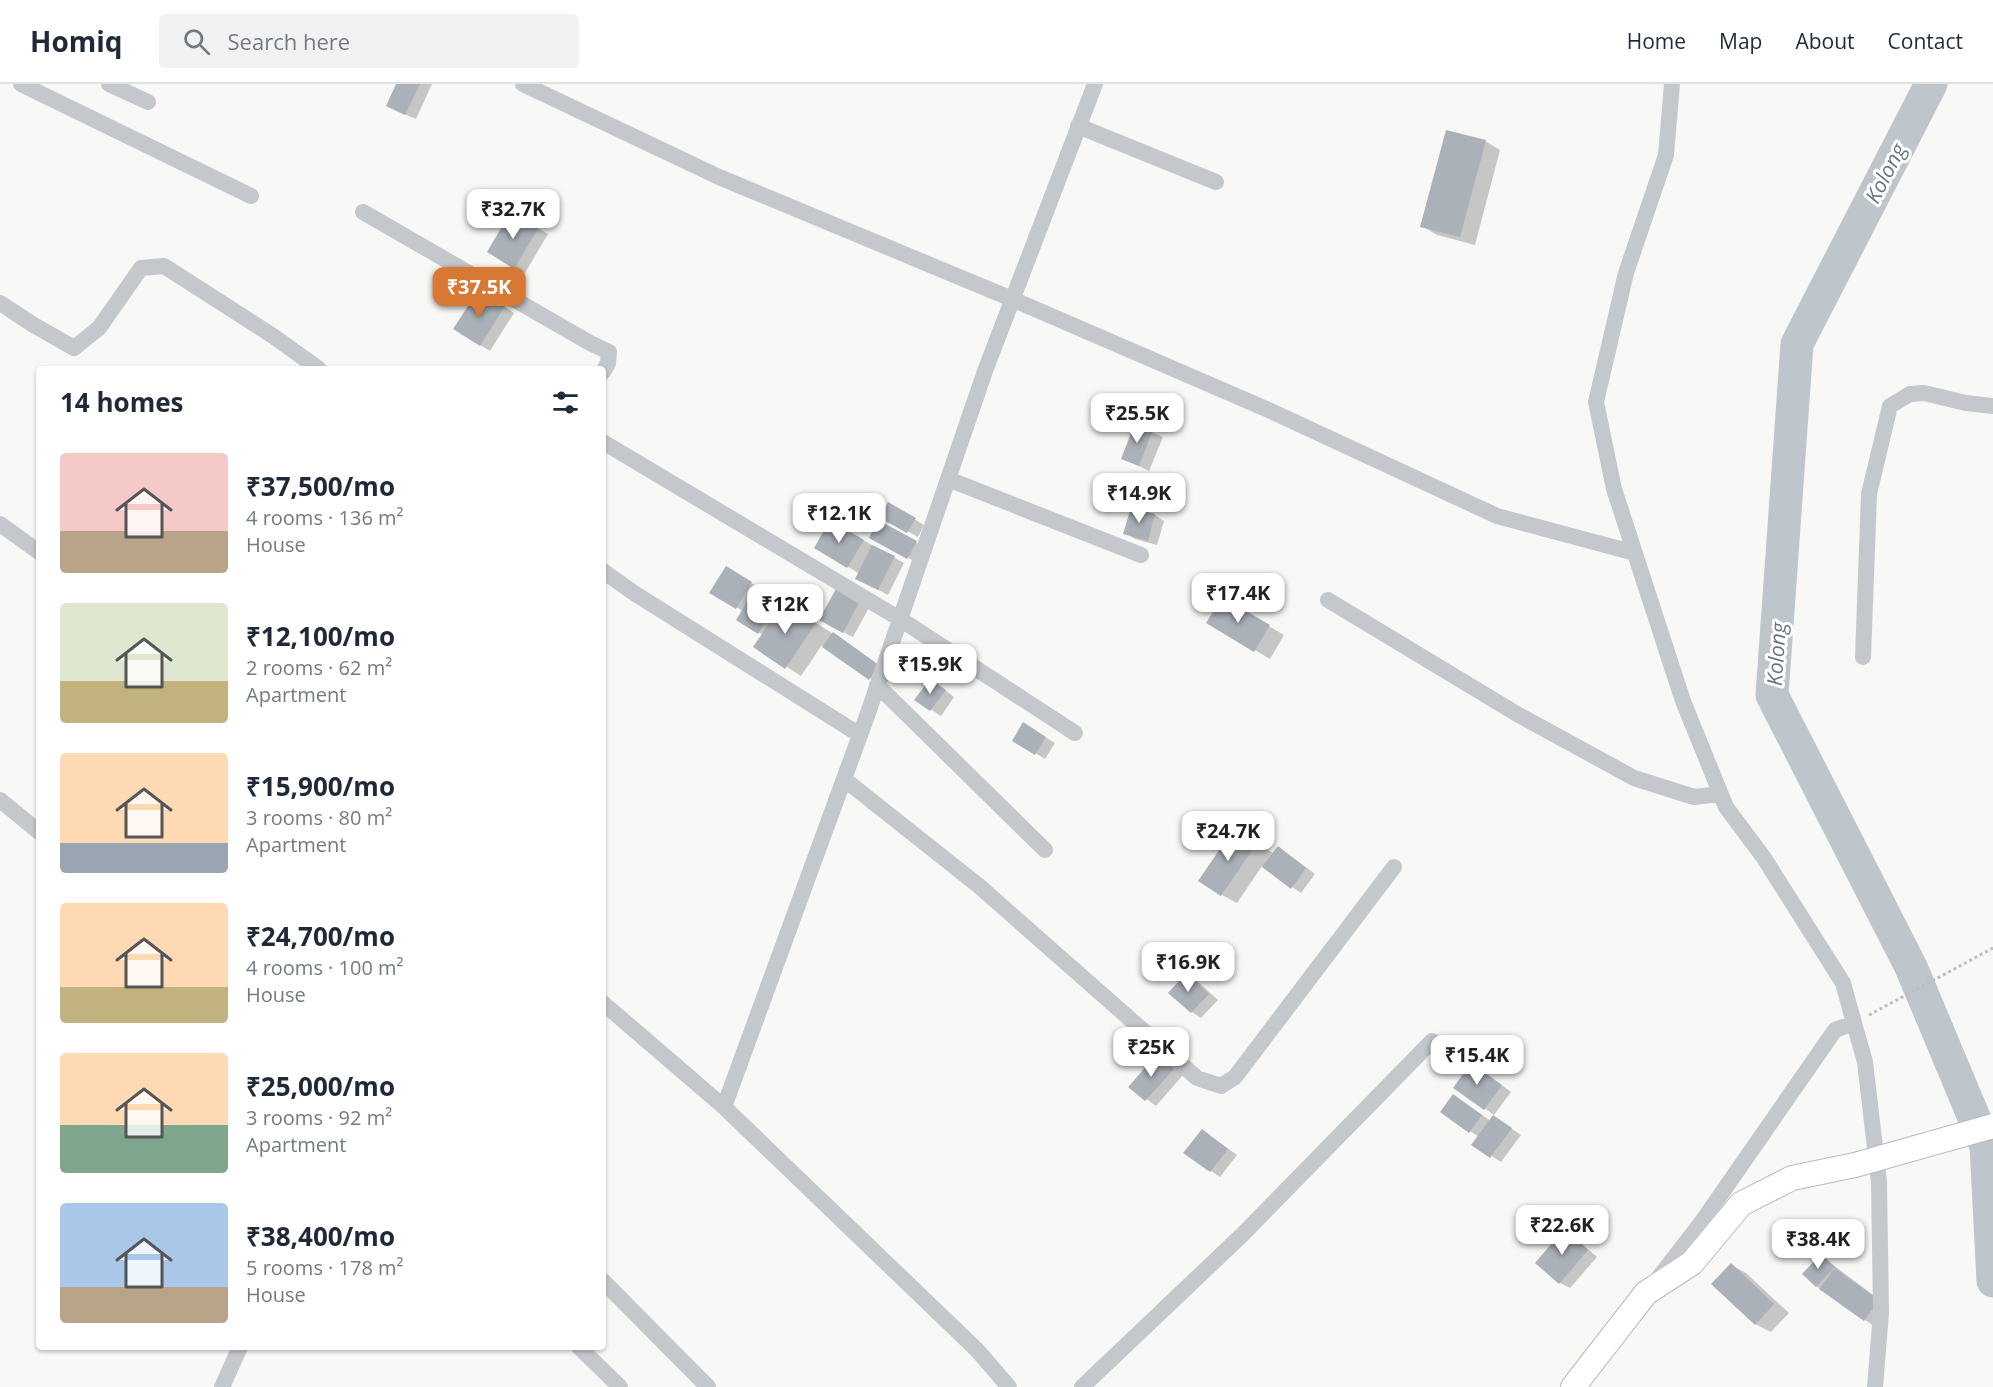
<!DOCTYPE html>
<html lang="en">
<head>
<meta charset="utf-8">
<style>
	body { margin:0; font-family:"Open Sans",sans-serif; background:#f2f2f3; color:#1f2937; height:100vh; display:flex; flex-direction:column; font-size:22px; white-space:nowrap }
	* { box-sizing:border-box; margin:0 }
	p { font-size:20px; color:#747a83 }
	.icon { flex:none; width:33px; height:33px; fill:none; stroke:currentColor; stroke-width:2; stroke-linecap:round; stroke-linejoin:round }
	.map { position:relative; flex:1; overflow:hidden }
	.details { position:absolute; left:36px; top:282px; width:570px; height:984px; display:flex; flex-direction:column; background:#fff; border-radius:6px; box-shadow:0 2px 4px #0004 }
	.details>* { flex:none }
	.price { position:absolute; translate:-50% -51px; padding:0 14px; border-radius:12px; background:#fff; color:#222; font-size:20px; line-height:39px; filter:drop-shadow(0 2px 3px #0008) }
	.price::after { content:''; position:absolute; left:50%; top:36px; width:18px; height:14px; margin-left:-9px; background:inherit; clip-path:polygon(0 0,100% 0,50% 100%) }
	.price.active { background:#d87835; color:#fff }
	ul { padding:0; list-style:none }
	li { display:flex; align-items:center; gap:18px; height:150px; padding:0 24px }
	li span { display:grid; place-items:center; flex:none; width:168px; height:120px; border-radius:6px; color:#555 }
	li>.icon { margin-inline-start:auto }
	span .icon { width:72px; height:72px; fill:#fffc; stroke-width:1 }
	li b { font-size:26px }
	h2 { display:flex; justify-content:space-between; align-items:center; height:72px; padding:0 24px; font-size:26px }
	header { display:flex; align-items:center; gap:36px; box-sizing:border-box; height:84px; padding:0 30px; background:#fff; border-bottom:2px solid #e0e1e3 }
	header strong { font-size:28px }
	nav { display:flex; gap:33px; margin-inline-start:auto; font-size:21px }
	.search { width:420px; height:54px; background:#f2f2f3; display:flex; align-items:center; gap:15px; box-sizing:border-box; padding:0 21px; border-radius:6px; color:#747a83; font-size:22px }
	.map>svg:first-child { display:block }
	.shadow { fill:#0003 }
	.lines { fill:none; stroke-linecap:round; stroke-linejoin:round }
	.river { stroke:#bec5cb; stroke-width:33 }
	.building { fill:#abb1b8 }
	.secondary-casing { stroke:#b7babf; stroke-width:26 }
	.path { stroke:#bcbec1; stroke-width:3; stroke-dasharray:3 3; stroke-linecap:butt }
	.street { stroke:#c4c7cb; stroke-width:16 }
	.secondary { stroke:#fff; stroke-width:24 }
	.secondary-bridge-casing { stroke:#b7babf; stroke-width:26; stroke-linecap:butt }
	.secondary-bridge { stroke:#fff; stroke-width:24 }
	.labels { text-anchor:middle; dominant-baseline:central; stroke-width:6; stroke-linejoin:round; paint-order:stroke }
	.water-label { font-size:21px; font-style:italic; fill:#657480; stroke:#fff }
</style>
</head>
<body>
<header>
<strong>Homiq</strong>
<div class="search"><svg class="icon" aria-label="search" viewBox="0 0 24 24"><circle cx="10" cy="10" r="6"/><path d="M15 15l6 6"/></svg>Search here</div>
<nav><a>Home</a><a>Map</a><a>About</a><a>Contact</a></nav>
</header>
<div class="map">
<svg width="1993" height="1303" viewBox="0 0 1993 1303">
	<rect width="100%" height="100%" fill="#f8f8f6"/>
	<path class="shadow" d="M397,0h35l-16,35 -19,-8z
		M1485,57l15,9 -25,95 -38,-10 -15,-9z
		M512,129l36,21 -23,39 -36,-21z
		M489,212l25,17 -24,38 -10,-6z
		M1136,341l27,12 -14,34 -26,-13z
		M889,420l35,21 -6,12 -36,-20z
		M1155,431l9,6 -7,24 -22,-6 -10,-6z
		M831,438l73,41 -16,32 -21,-11 -7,-10 -44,-26z
		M879,438l47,26 -8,15 -38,-20z
		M726,484l35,21 -1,2 39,21 44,28 37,44 -58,-39 -21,31 -46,-30 8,-11 -25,-15 5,-9 -32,-18z
		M839,503l32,17 -18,33 -22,-11z
		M1222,515l62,36 -14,24 -62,-37z
		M940,602l14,11 -13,19 -25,-16z
		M1024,640l31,19 -10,16 -31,-19z
		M1250,754l24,16h14l27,20 -14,19 -39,-27 -25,37 -15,-8z
		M1187,891l10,6 21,19 -17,18 -9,-6z
		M1157,972l26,19 -27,31 -26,-19z
		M1481,986l30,22 -17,23 -39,-28z
		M1454,1012l37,25 3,-4 27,18 -20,27 -28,-18 6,-7 -9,-6z
		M1212,1053l25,18 -17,22 -9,-6z
		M1564,1147l10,6 23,20 -27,31 -10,-5z
		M1821,1172l67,50 -14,20 -58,-40z
		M1731,1181l15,8 43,40 -18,19 -16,-8z"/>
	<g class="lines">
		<path class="river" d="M1931,0l-134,260 -25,351 139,272 75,179 7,135"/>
	</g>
	<path class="building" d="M396,0h24l-15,31 -19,-9z
		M1446,46l40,10 -26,97 -40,-10z
		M511,127l28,16 -25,42 -27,-17z
		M479,205l26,17 -25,40 -27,-17z
		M1135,339l18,7 -14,36 -18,-7z
		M888,418l28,16 -9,15 -27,-15z
		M1131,423l24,7 -7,27 -25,-7z
		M830,436l34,20 -17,28 -33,-20z
		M878,436l39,21 -10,18 -38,-21z
		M872,461l23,11 -17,34 -23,-11z
		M726,482l26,16 -16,27 -27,-16z
		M838,501l24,12 -19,36 -24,-13z
		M756,503l23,13 -21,34 -22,-14z
		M1222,513l48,28 -16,27 -48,-29z
		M784,517l32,22 -31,46 -32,-22z
		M833,548l46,33 -10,15 -47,-33z
		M930,595l16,11 -16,21 -16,-11z
		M1023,638l23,15 -11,18 -23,-14z
		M1235,743l22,16 -36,53 -23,-15z
		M1278,762l28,22 -15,21 -29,-22z
		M1186,889l23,21 -18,19 -23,-20z
		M1157,970l17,15 -29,32 -17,-14z
		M1471,979l31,22 -18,25 -31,-22z
		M1453,1010l29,21 -13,18 -29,-21z
		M1493,1031l19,13 -22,30 -19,-13z
		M1202,1045l26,20 -18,23 -27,-19z
		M1564,1145l24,21 -29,34 -24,-21z
		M1821,1170l14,13 -19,20 -14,-13z
		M1731,1179l43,41 -19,21 -44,-41z
		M1835,1184l44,32 -15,21 -45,-32z"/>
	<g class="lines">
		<g class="secondary-casing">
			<path id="secondary" d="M1573,1303l73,-94 46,-30 49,-59 51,-26 63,-13"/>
		</g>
		<path class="path" d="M1869,931l124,-67"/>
		<path class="street" d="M21,0l230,112
			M109,0l39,18
			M523,0l196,93 293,122 261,113 224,104 138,37
			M1672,0l-6,71 -40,118 -30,129 18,87 69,212 43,106 38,51 79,125 11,40 11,39 14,120 2,131 -6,74
			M1078,42l138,56
			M363,128l227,131 19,9 -1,11 -5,9
			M0,219l32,21 42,24 25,-20 42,-60 23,-2 109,70 46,33
			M603,358l297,177 175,114
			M948,395l193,76
			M0,440l39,28
			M603,487l31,22 226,142
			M1328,516l189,114 117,64 60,19 26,-3
			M1863,573l6,-163 21,-88 20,-12 14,-1 42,10 27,3
			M877,601l168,165
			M844,695l135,107 218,192 24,8 14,-9 159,-210
			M0,716l39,32
			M603,919l121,104 253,243 32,37
			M724,1023l143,-391 118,-345 110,-287
			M603,1197l105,106
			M1656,1197l45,-58 134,-193 19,-7
			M579,1263l41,40
			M222,1303l18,-40
			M1082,1303l160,-152 190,-194"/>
		<use href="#secondary" class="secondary"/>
		<g class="secondary-bridge-casing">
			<path id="secondary-bridge" d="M1855,1081l138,-39"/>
		</g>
		<use href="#secondary-bridge" class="secondary-bridge"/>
	</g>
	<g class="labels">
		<g class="water-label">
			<text transform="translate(1885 89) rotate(-63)">Kolong</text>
			<text transform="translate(1776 570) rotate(-86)">Kolong</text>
		</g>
	</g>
</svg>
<b class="price" style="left:513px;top:156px">₹32.7K</b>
<b class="price active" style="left:479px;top:234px">₹37.5K</b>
<b class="price" style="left:1137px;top:360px">₹25.5K</b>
<b class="price" style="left:1139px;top:440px">₹14.9K</b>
<b class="price" style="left:839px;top:460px">₹12.1K</b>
<b class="price" style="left:1238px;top:540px">₹17.4K</b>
<b class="price" style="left:785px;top:551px">₹12K</b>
<b class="price" style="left:930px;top:611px">₹15.9K</b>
<b class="price" style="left:1228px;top:778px">₹24.7K</b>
<b class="price" style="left:1188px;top:909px">₹16.9K</b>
<b class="price" style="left:1151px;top:994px">₹25K</b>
<b class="price" style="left:1477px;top:1002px">₹15.4K</b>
<b class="price" style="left:1562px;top:1172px">₹22.6K</b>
<b class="price" style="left:1818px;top:1186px">₹38.4K</b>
<section class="details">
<h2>14 homes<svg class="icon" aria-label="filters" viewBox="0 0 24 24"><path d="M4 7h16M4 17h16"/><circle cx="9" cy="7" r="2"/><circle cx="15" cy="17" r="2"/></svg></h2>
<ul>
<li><span style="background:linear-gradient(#f6c9c9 65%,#b9a48a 0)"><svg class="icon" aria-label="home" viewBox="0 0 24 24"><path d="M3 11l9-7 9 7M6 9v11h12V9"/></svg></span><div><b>₹37,500/mo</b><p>4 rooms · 136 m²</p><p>House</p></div></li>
<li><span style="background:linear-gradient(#dfe7d0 65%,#c2b280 0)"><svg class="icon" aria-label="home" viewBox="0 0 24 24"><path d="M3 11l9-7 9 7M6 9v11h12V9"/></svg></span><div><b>₹12,100/mo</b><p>2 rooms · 62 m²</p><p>Apartment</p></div></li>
<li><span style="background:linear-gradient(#ffd9b3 75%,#9aa5b1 0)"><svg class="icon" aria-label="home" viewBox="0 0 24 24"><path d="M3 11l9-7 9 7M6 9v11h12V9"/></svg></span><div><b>₹15,900/mo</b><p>3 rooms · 80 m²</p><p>Apartment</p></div></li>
<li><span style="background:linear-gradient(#ffd9b3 70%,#c2b280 0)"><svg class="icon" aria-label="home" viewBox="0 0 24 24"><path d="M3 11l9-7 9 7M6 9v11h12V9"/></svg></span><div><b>₹24,700/mo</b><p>4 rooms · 100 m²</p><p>House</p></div></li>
<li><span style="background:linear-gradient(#ffd9b3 60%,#7fa58c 0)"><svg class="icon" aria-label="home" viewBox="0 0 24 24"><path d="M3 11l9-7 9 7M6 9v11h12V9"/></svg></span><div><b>₹25,000/mo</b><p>3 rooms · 92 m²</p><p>Apartment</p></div></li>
<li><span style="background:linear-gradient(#a9c7e8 70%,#b9a48a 0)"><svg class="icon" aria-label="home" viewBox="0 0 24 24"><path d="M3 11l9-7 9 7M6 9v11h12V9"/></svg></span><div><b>₹38,400/mo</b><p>5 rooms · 178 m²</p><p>House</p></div></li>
</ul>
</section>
</div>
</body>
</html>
